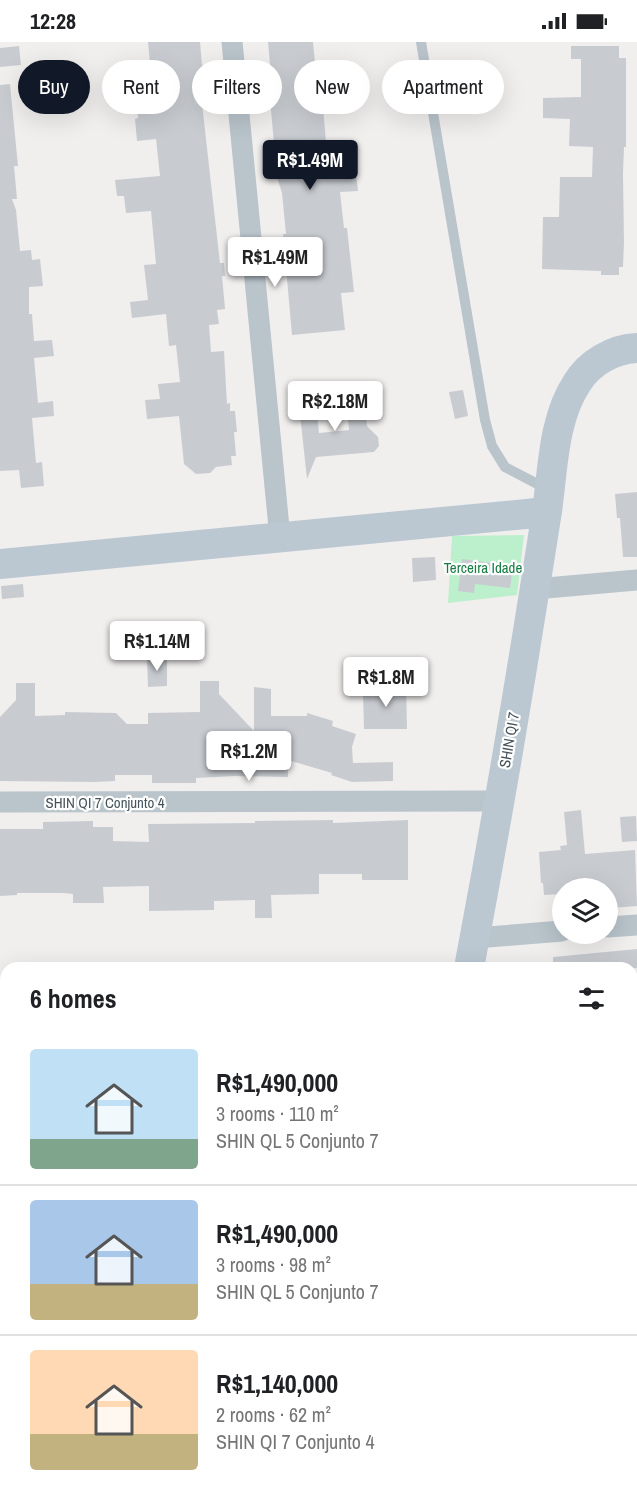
<!DOCTYPE html>
<html lang="en">
<head>
<meta charset="utf-8">
<style>
	body { margin:0; font-family:"Archivo Narrow",sans-serif; background:#f2f2f2; color:#202124; height:100vh; display:flex; flex-direction:column; font-size:22px; white-space:nowrap }
	* { box-sizing:border-box; margin:0 }
	p { font-size:20px; color:#757577 }
	.icon { flex:none; width:33px; height:33px; fill:none; stroke:currentColor; stroke-width:2; stroke-linecap:round; stroke-linejoin:round }
	.map { position:relative; flex:1; overflow:hidden }
	.side { position:absolute; left:0px; top:920px; width:638px; height:536px; display:flex; flex-direction:column; background:#fff; border-radius:18px 18px 0 0; box-shadow:0 6px 24px #0002 }
	.side>* { flex:none }
	.banner { position:absolute; left:18px; top:18px; width:602px; height:54px; display:flex; gap:12px }
	.tools { position:absolute; left:552px; top:836px; display:grid; gap:12px }
	.tools a { display:grid; place-items:center; width:66px; height:66px; border-radius:50%; background:#fff; box-shadow:0 6px 24px #0002; font-size:30px }
	.price { position:absolute; translate:-50% -51px; padding:0 14px; border-radius:6px; background:#fff; color:#222; font-size:20px; line-height:39px; filter:drop-shadow(0 2px 3px #0008) }
	.price::after { content:''; position:absolute; left:50%; top:36px; width:18px; height:14px; margin-left:-9px; background:inherit; clip-path:polygon(0 0,100% 0,50% 100%) }
	.price.current { background:#111827; color:#fff }
	ul { padding:0; list-style:none }
	li { display:flex; align-items:center; gap:18px; height:150px; padding:0 30px }
	li+li { border-top:2px solid #e0e0e0 }
	li span { display:grid; place-items:center; flex:none; width:168px; height:120px; border-radius:6px; color:#555 }
	li>.icon { margin-inline-start:auto }
	span .icon { width:72px; height:72px; fill:#fffc; stroke-width:1 }
	li b { font-size:26px }
	h2 { display:flex; justify-content:space-between; align-items:center; height:72px; padding:0 30px; font-size:26px }
	.tag { padding:0 21px; border-radius:27px; background:#fff; box-shadow:0 6px 24px #0002; font-size:21px; line-height:54px }
	.tag.current { background:#111827; color:#fff }
	.status { display:flex; justify-content:space-between; align-items:center; height:42px; padding:0 30px; background:#fff; direction:ltr }
	.status svg { height:16px; fill:currentColor }
	.map>svg:first-child { display:block }
	.green { fill:#bcefcc }
	.building { fill:#c8ccd1 }
	.lines { fill:none; stroke-linecap:round; stroke-linejoin:round }
	.lane { stroke:#b9c4cb; stroke-width:10 }
	.street { stroke:#b9c4cb; stroke-width:21 }
	.secondary { stroke:#bbc8d2; stroke-width:30 }
	.labels { text-anchor:middle; dominant-baseline:central; stroke-width:4.5; stroke-linejoin:round; paint-order:stroke }
	.park-label { font-size:15px; fill:#177d43; stroke:#fff }
	.street-label { font-size:15px; fill:#46535b; stroke:#fff }
</style>
</head>
<body>
<div class="status"><b>12:28</b><svg viewBox="0 0 49 12"><path d="M0 12V9h3v3zM5 12V6h3v6zM10 12V3h3v9zM15 12V0h3v12zM26 1h20v11H26zM47 4h2v5h-2z"/></svg></div>
<div class="map">
<svg width="637" height="1454" viewBox="0 0 637 1454">
	<rect width="100%" height="100%" fill="#f1eeee"/>
	<path class="green" d="M524,493l-7,60 -69,8 4,-67z"/>
	<path class="building" d="M148,0h52l3,34h-4l10,90 11,97h4l1,13h-3l3,33 -8,1 2,14 -10,1 2,27 13,-1 3,53 3,-1v8h5l2,21h-3l2,24h-5l1,9 -16,2 -6,6 -14,1 -12,-10 -5,-48 -32,3 -2,-19 15,-1 -2,-15 22,-2 -4,-37 -7,1 -3,-32 -34,4 -2,-16 18,-2 -4,-35 12,-1 -5,-53 -25,2 -2,-17h-7l-2,-16 45,-4 -4,-37 -19,2 -2,-22 3,-1 -3,-31 17,-2z
		M268,0h45l3,30h8l3,29 -4,6 3,35 6,-1 1,12 17,-2 2,21 4,1 2,18 -18,1 4,36h3l7,64 -13,1 4,37 -53,5 -9,-101h3l-4,-41 -5,-16 -9,-100 3,-1z
		M19,4l2,19 -21,2v-19z
		M571,4h48v12h7v89h-2l-1,27 1,69 -1,24h-4v8h-18v-4l-59,-2 1,-52h16l1,-40h32l1,-30 -24,-1 1,-27 -27,-1v-20l38,-1v-38h-10z
		M10,42l8,82h-4l3,33h-5l4,11 4,41 11,-1 1,10 8,-1 3,27 -14,1v27h3l2,27 18,-1 2,16 -20,2 4,45 15,-2 1,15 -22,2 4,45 6,-1 2,24 -23,2 -2,-18 -19,1v-386z
		M463,348l5,26 -13,3 -6,-27z
		M315,352l4,39 30,-3 -3,-31 18,-1 3,28 11,11 1,9 -5,6 -58,5 -9,22 -9,-83z
		M637,450v65h-14l-3,-39h-3l-2,-24z
		M435,515l1,23 -23,2 -1,-24z
		M462,517l51,7 -3,22 -35,-4 -1,9 -16,-2z
		M23,542l1,13 -22,2 -1,-13z
		M167,615v29l-19,1 -1,-29z
		M200,639h19v13l35,37v-44l17,2v27h36v-3l26,8 -1,5 24,8 -4,13 1,16 40,-1v19l-41,1 -21,-7 1,-2 -44,-13v17l-53,-1 -39,2v5h-44v-8h-37v6l-21,1 -94,-1v-64l16,-17v-17h19v33l30,-1v-3l51,1 11,11h21v-11l52,-1z
		M406,641l1,46h-43l-1,-37h18v-8z
		M581,768l4,44 50,-4 2,56 -26,2v-10h-3v-10h-46v6l-18,1 -1,-12h-2l-2,-31 22,-2 -1,-4 7,-1 -3,-33z
		M636,774l1,25 -15,1 -2,-25z
		M333,778v3l75,-3v60h-46v-6h-43v20l-48,1 1,23h-17v-18l-41,1v9l-65,1v-25l-46,1 1,16h-31v-9l-10,-1h-46v2l-17,1v-67h43v-7l50,-1v6h20v14l36,1 -1,-18 107,-1v-2z
		M637,907v19h-84v-11z"/>
	<g class="lines">
		<path class="lane" d="M421,0l64,378 7,26 13,21 42,22"/>
		<path class="street" d="M232,0l48,496
			M535,547l102,-9
			M0,760l498,-1
			M608,885l29,-2
			M475,896l87,-7
			M632,1087h5
			M0,1102h6
			M627,1449v3
			M0,1453l380,-4"/>
		<path class="secondary" d="M0,522l547,-52
			M469,926c24,-127 46,-254 66,-381 4,-25 8,-51 12,-76 6,-42 6,-92 30,-128 12,-20 36,-34 60,-35
			M379,1454l1,-5"/>
	</g>
	<g class="labels">
		<g class="park-label">
			<text x="483" y="525">Terceira Idade</text>
		</g>
		<g class="street-label">
			<text transform="translate(509 698) rotate(-80)">SHIN QI 7</text>
			<text x="105" y="760">SHIN QI 7 Conjunto 4</text>
		</g>
	</g>
</svg>
<div class="tools">
<a><svg class="icon" aria-label="layers" viewBox="0 0 24 24"><path d="M12 4l9 5-9 5-9-5zM3 14l9 5 9-5"/></svg></a>
</div>
<b class="price current" style="left:310px;top:149px">R$1.49M</b>
<b class="price" style="left:275px;top:246px">R$1.49M</b>
<b class="price" style="left:335px;top:390px">R$2.18M</b>
<b class="price" style="left:157px;top:630px">R$1.14M</b>
<b class="price" style="left:386px;top:666px">R$1.8M</b>
<b class="price" style="left:249px;top:740px">R$1.2M</b>
<div class="banner">
<a class="tag current">Buy</a>
<a class="tag">Rent</a>
<a class="tag">Filters</a>
<a class="tag">New</a>
<a class="tag">Apartment</a>
</div>
<section class="side">
<h2>6 homes<svg class="icon" aria-label="filters" viewBox="0 0 24 24"><path d="M4 7h16M4 17h16"/><circle cx="9" cy="7" r="2"/><circle cx="15" cy="17" r="2"/></svg></h2>
<ul>
<li><span style="background:linear-gradient(#bfe0f5 75%,#7fa58c 0)"><svg class="icon" aria-label="home" viewBox="0 0 24 24"><path d="M3 11l9-7 9 7M6 9v11h12V9"/></svg></span><div><b>R$1,490,000</b><p>3 rooms · 110 m²</p><p>SHIN QL 5 Conjunto 7</p></div></li>
<li><span style="background:linear-gradient(#a9c7e8 70%,#c2b280 0)"><svg class="icon" aria-label="home" viewBox="0 0 24 24"><path d="M3 11l9-7 9 7M6 9v11h12V9"/></svg></span><div><b>R$1,490,000</b><p>3 rooms · 98 m²</p><p>SHIN QL 5 Conjunto 7</p></div></li>
<li><span style="background:linear-gradient(#ffd9b3 70%,#c2b280 0)"><svg class="icon" aria-label="home" viewBox="0 0 24 24"><path d="M3 11l9-7 9 7M6 9v11h12V9"/></svg></span><div><b>R$1,140,000</b><p>2 rooms · 62 m²</p><p>SHIN QI 7 Conjunto 4</p></div></li>
</ul>
</section>
</div>
</body>
</html>
